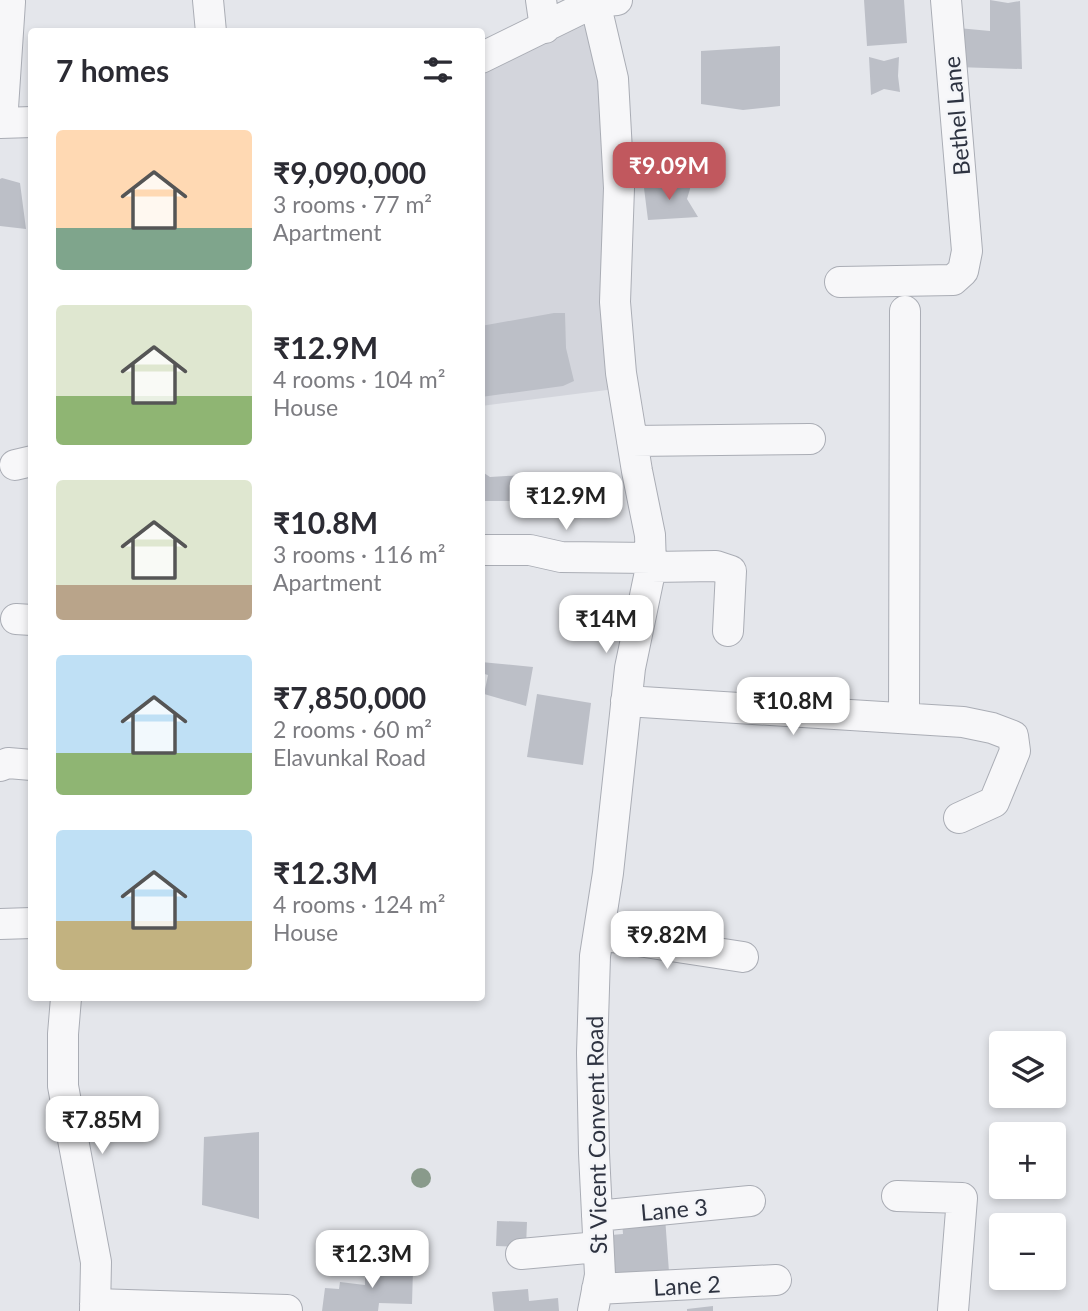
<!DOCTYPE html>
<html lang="en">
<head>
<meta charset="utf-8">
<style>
	body { margin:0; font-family:Lato,sans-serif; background:#f7f7f7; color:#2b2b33; height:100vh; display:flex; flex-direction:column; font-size:26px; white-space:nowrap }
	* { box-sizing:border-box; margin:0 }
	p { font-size:23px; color:#7c7c81 }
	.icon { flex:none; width:38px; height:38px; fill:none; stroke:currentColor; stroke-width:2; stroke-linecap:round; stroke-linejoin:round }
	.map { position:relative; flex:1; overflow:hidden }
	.side { position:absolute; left:28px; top:28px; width:457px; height:973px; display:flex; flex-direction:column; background:#fff; border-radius:7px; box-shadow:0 4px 10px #0003 }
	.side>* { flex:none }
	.buttons { position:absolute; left:989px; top:1031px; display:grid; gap:14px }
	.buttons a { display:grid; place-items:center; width:77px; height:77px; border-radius:7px; background:#fff; box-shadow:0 4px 10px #0003; font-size:35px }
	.price { position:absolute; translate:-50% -60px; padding:0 16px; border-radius:14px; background:#fff; color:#222; font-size:23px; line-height:46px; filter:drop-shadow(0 2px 4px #0008) }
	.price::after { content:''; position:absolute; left:50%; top:42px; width:21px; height:16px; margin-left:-10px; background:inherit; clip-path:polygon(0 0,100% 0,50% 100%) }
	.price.active { background:#c1585e; color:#fff }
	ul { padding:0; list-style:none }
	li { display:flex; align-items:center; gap:21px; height:175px; padding:0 28px }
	li span { display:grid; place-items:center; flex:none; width:196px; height:140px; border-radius:7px; color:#555 }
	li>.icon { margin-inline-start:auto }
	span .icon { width:84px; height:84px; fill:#fffc; stroke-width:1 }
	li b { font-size:30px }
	h2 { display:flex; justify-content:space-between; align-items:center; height:84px; padding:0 28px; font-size:30px }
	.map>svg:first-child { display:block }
	.built { fill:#d3d5dc }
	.building { fill:#bcbfc7 }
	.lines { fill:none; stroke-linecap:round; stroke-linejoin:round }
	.minor-casing { stroke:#aaadb5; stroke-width:32 }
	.minor { stroke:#f7f7f9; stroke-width:30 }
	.tree { fill:#899a8b }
	.labels { text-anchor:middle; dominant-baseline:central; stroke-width:5; stroke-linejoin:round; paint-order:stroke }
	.street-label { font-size:23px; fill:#2e3341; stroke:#f4f5f8 }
</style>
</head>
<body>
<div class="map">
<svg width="1088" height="1311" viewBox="0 0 1088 1311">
	<rect width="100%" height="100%" fill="#e4e6eb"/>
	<path class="built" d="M595,2l28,386 -142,18v-338z"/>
	<path class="building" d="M864,0h40l3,43 -40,3z
		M990,0l18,3 12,-2 2,68 -66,-2 2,-39 32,3z
		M780,46v60l-37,4 -42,-6v-53z
		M869,57l15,4 15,-4 -1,19 2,16 -16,-3 -13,6z
		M2,178l18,5 6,46 -26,-3v-47z
		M692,182l-5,17 11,18 -50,3 -4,-32z
		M554,313h11l1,35 8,33 -11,5 -82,11v-71z
		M481,471l9,6 34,-2 -4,26h-39z
		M481,662l52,5 -7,39 -42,-12 4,-19 -7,-2z
		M537,694l54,9 -8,62 -56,-8z
		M259,1132v87l-57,-14 2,-68z
		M665,1217l4,55 -63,11 5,-48 12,-1 -1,-13z
		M497,1221l30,1 -1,25 -30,-1z
		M379,1262h17v6l17,1 -1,35 -33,-1 -1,8h-56l3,-23 14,1 1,-7 25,3v-16h14z
		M528,1289l1,12 29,-3 1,13h-65l-2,-19z
		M713,1306v5h-26v-2z"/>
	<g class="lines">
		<g class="minor-casing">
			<path id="minor" d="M208,0l3,32
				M541,0l4,28
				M481,58l114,-56 22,-2
				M0,123l32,-1
				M2,123l8,-121
				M840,282l113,-2 10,-9 4,-20 -21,-251
				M632,441l178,-2
				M15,465l17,-4
				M481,550h49l31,7 90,1
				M651,567l65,-1 15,5 -3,60
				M16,619l16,1
				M626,701l337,21 29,6 21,8 2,15 -21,51 -35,16
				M904,718l1,-407
				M0,766l8,-3 24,2
				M0,924l32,-1
				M599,935l144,22
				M66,998l-3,36v52l33,176 -1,49
				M897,1196l65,2 -9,113
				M597,1216l153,-15
				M521,1254l77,-7
				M597,1289l179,-9
				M95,1304l192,6
				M593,1311l7,-36 -6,-122 -2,-100 3,-97 13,-83 22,-205 21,-101 -1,-32 -13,-64 -16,-98 -6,-71 4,-114 -6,-109 -18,-77"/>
		</g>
		<use href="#minor" class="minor"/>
	</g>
	<circle class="tree" cx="421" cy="1178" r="10"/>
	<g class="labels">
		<g class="street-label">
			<text transform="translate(956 116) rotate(-95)">Bethel Lane</text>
			<text transform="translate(596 1135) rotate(-91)">St Vicent Convent Road</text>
			<text transform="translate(674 1209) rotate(-5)">Lane 3</text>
			<text transform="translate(687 1285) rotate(-3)">Lane 2</text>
		</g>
	</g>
</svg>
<div class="buttons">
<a><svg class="icon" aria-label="layers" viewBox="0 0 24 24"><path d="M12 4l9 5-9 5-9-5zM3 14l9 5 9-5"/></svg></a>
<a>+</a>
<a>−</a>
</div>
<b class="price active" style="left:669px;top:202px">₹9.09M</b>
<b class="price" style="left:566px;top:532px">₹12.9M</b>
<b class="price" style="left:606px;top:655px">₹14M</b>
<b class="price" style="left:793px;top:737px">₹10.8M</b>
<b class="price" style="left:667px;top:971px">₹9.82M</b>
<b class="price" style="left:102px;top:1156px">₹7.85M</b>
<b class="price" style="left:372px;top:1290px">₹12.3M</b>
<section class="side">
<h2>7 homes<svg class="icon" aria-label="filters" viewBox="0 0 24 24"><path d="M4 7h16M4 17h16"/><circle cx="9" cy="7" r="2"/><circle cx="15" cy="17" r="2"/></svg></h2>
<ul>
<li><span style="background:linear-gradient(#ffd9b3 70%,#7fa58c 0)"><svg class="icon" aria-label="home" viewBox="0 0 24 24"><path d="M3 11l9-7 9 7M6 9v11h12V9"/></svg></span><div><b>₹9,090,000</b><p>3 rooms · 77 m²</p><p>Apartment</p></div></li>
<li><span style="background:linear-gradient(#dfe7d0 65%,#8fb573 0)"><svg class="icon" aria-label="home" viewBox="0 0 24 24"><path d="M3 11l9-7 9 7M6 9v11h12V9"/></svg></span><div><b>₹12.9M</b><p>4 rooms · 104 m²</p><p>House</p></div></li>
<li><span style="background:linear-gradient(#dfe7d0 75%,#b9a48a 0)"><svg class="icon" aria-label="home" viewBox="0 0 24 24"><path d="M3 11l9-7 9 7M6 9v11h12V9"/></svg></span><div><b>₹10.8M</b><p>3 rooms · 116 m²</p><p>Apartment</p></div></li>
<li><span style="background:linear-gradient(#bfe0f5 70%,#8fb573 0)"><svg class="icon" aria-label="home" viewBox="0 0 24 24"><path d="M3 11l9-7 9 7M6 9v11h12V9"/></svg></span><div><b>₹7,850,000</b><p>2 rooms · 60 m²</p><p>Elavunkal Road</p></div></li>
<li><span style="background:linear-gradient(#bfe0f5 65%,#c2b280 0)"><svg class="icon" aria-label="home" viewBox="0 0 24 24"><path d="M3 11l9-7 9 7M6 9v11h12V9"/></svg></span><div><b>₹12.3M</b><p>4 rooms · 124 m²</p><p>House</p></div></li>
</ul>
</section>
</div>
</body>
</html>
